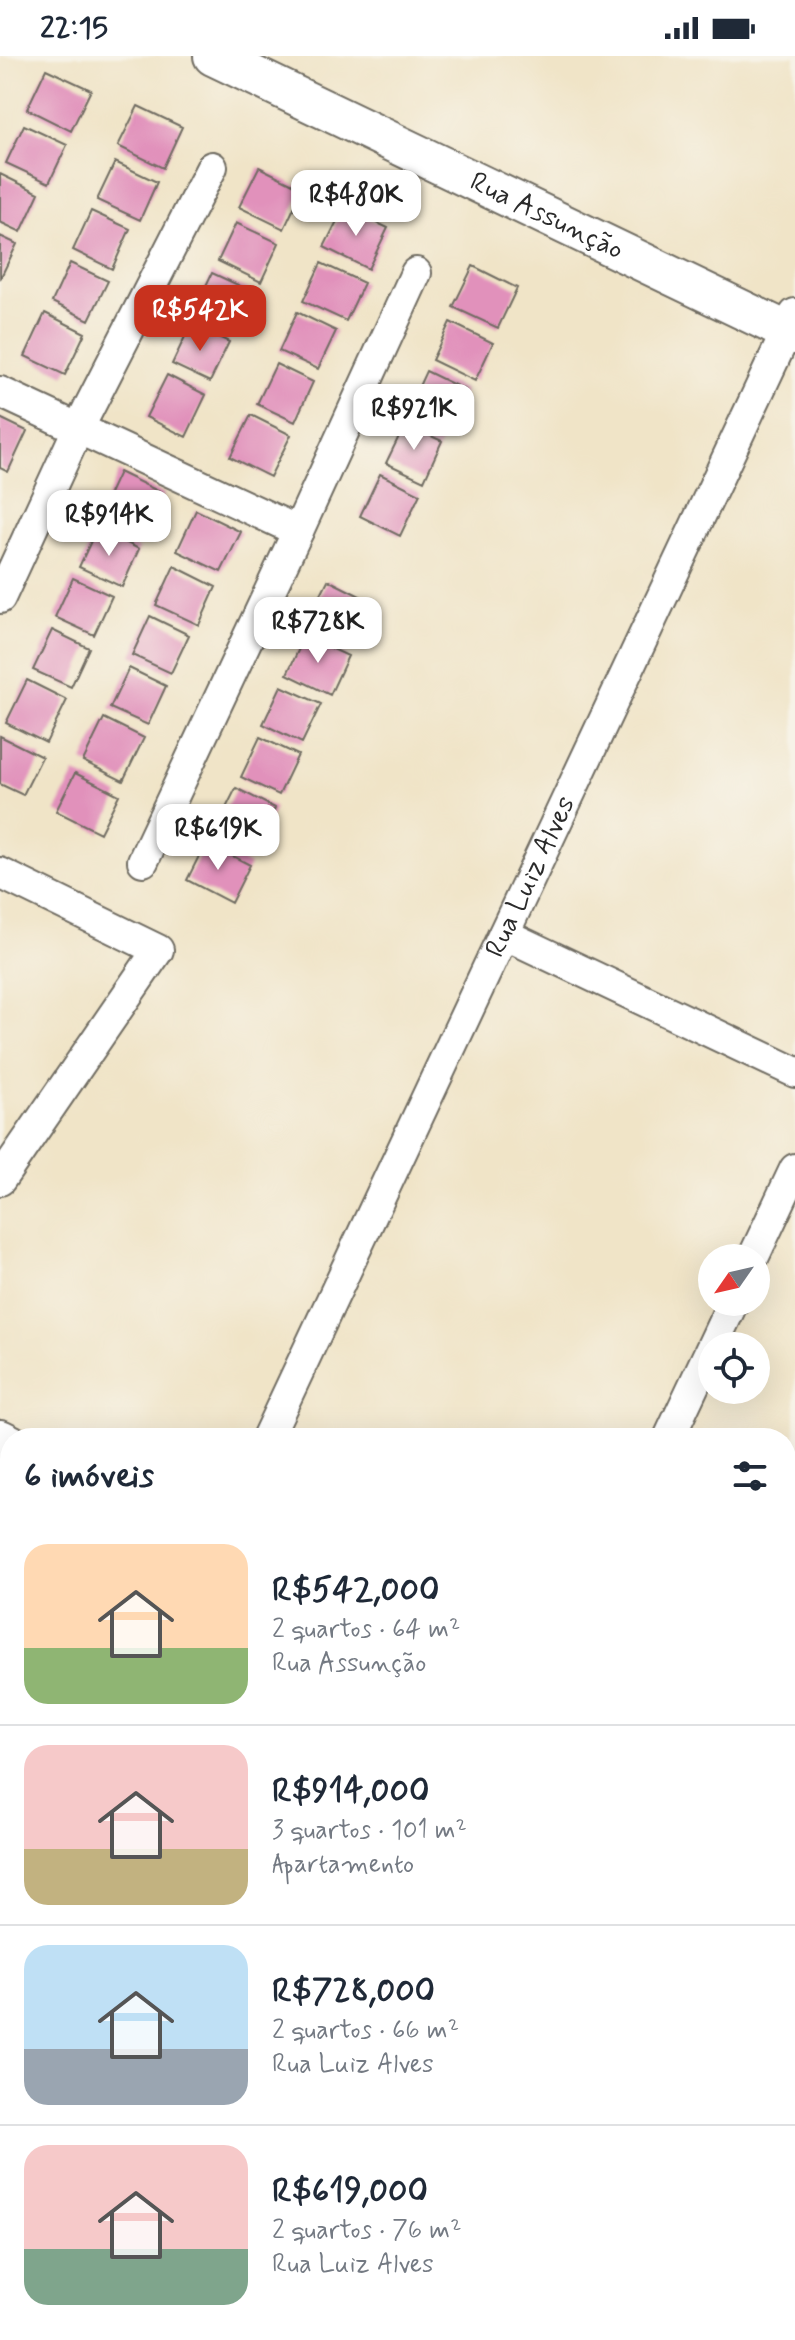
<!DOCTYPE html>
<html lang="pt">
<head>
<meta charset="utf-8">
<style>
	body { margin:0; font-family:Mynerve,sans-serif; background:#f2f2f3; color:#1f2937; height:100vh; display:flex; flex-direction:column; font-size:30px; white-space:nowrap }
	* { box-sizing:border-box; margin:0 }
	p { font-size:26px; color:#747a83 }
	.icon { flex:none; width:44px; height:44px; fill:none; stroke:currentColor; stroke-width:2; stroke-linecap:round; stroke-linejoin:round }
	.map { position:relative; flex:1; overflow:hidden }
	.details { position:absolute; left:0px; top:1372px; width:796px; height:912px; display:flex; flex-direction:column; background:#fff; border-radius:32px 32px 0 0; box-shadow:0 8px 32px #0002 }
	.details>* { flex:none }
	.needle { width:52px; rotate:236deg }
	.fabs { position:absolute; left:698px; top:1188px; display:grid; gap:16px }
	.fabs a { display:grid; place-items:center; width:72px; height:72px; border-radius:50%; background:#fff; box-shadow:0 8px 32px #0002; font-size:40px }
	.price { position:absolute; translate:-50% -68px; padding:0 18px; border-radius:16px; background:#fff; color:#222; font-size:26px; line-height:52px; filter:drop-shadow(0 2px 4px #0008) }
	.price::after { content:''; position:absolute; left:50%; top:48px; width:24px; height:18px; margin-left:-12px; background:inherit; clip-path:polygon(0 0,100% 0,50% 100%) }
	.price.on { background:#c8321e; color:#fff }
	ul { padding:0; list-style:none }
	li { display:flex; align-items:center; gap:24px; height:200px; padding:0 24px }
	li+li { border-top:2px solid #e0e1e3 }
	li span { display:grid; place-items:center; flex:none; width:224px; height:160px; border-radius:24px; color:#555 }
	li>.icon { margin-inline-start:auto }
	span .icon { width:96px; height:96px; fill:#fffc; stroke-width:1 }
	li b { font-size:34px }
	h2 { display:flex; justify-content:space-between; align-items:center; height:96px; padding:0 24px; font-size:34px }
	.status { display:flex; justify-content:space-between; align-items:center; height:56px; padding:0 40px; background:#fff; direction:ltr }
	.status svg { height:22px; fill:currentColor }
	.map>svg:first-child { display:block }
	.green { fill:#95c270; stroke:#60764e; stroke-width:2 }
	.forest { fill:#78a862; stroke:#526a46; stroke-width:2 }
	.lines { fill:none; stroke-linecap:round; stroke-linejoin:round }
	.stream { stroke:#72b8e9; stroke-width:10 }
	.building { fill:#e191bb }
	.minor-casing { stroke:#706c62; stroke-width:34 }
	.tertiary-casing { stroke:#706c62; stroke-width:42 }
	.secondary-casing { stroke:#706c62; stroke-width:46 }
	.minor { stroke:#fff; stroke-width:30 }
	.tertiary { stroke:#fff; stroke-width:38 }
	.secondary { stroke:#fff; stroke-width:42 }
	.labels { text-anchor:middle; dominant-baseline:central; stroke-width:6; stroke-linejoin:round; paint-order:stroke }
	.street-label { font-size:28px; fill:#2b2b2b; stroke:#f7f3e8 }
</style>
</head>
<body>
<div class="status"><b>22:15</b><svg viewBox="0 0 49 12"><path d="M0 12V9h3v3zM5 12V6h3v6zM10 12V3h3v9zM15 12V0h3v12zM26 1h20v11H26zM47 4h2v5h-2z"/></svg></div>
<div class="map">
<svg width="795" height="2284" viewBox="0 0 795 2284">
	<rect width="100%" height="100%" fill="#f7f3e8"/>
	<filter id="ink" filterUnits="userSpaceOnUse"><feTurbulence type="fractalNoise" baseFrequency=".0125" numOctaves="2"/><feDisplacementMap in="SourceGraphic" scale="16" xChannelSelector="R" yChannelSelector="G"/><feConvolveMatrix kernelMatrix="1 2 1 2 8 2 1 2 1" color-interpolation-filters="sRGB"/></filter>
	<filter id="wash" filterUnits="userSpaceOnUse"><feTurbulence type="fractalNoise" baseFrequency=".006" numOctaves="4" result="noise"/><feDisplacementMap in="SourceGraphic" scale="32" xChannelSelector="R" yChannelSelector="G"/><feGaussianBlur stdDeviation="1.8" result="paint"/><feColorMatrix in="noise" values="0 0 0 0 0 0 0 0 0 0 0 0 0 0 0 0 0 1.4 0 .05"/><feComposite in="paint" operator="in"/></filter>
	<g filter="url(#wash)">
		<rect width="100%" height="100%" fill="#f0e4c7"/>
		<path class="green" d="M795,2061v223h-105l5,-10h91v-194z"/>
		<path class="forest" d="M0,1986l10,9v279h330l11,10h-351z"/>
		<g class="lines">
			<path class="stream" d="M0,2170l10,8
				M101,2274l9,10"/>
		</g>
		<g id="blocks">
			<path class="building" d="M46,13l45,21 -20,41 -44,-22z
				M138,50l44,21 -19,41 -45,-22z
				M24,69l43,20 -18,38 -43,-20z
				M115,106l42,20 -17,38 -43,-20z
				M259,111l44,22 -19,40 -45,-22z
				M0,118l39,19 -18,39 -21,-10z
				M344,151l44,21 -20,41 -44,-22z
				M91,155l39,18 -18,40 -39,-19z
				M236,167l43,20 -18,39 -43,-21z
				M0,180l17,8 -17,35z
				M70,207l38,18 -19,39 -37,-18z
				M321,207l43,20 -18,38 -43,-20z
				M473,210l44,22 -19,40 -45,-21z
				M212,217l39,18 -18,39 -39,-19z
				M297,256l39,19 -18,38 -39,-18z
				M45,257l40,20 -20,42 -40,-19z
				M450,266l43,21 -18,38 -43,-21z
				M191,268l38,18 -19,40 -38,-18z
				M276,308l37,18 -18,40 -38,-18z
				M426,315l39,19 -18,39 -39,-19z
				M167,319l39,20 -20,42 -40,-20z
				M251,359l40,20 -21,42 -40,-20z
				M0,362l27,13 -19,41 -8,-4z
				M405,368l37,17 -18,40 -38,-18z
				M119,416l45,22 -20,41 -44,-22z
				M380,418l40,20 -20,42 -40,-20z
				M196,454l45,22 -20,40 -44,-21z
				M97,472l42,21 -17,38 -43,-20z
				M174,510l42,21 -17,38 -43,-20z
				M73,522l39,18 -18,39 -39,-18z
				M328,524l44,22 -19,40 -45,-22z
				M150,560l39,19 -18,38 -39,-18z
				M52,574l37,18 -18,39 -38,-17z
				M305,580l43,20 -18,39 -43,-21z
				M129,612l37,18 -18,39 -38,-17z
				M27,624l40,20 -21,43 -40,-20z
				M281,630l40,18 -19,39 -39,-19z
				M104,662l40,20 -21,43 -40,-20z
				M0,680l42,21 -19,38 -23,-11z
				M260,681l38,18 -19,40 -38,-18z
				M75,717l44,22 -19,38 -44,-22z
				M236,732l39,20 -21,42 -39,-20z
				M206,786l44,23 -19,38 -44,-23z"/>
		</g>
	</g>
	<g filter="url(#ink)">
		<use href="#blocks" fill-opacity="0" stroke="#706c62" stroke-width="2"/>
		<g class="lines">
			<g class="minor-casing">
				<g id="minor">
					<path d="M0,336l298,139"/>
					<path d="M0,542l78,-169 134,-262"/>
					<path d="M143,805l155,-330 118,-258"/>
					<path d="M0,817l158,77 -158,230"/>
					<path d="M504,878l291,138"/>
					<path d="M753,1202l42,-89"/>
					<path id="s1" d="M267,1382l528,-1124"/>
					<path d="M669,1382l64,-136"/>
				</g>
			</g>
			<g class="tertiary-casing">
				<g id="tertiary">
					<path id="s2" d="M213,0l582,279"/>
					<path d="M786,1986l9,-19"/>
					<path d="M645,2284l5,-10"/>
				</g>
			</g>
			<g class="secondary-casing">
				<path id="secondary" d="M0,1385l10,5
					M0,1466l10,5
					M786,1755l9,4
					M786,1834l9,4"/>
			</g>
			<use href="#minor" class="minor"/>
			<use href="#tertiary" class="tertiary"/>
			<use href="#secondary" class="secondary"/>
		</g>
	</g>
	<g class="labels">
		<g class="street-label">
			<text stroke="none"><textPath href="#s2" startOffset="370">Rua Assunção</textPath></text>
			<text stroke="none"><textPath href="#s1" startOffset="620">Rua Luiz Alves</textPath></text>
		</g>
	</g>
</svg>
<div class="fabs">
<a><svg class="needle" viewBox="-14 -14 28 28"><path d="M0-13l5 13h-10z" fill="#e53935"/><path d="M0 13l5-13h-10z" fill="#747a83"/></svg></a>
<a><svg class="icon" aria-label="locate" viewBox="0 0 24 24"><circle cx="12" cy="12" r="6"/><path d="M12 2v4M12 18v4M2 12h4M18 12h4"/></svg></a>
</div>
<b class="price" style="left:356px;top:182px">R$480K</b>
<b class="price on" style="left:200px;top:297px">R$542K</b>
<b class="price" style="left:414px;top:396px">R$921K</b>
<b class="price" style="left:109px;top:502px">R$914K</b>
<b class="price" style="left:318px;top:609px">R$728K</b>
<b class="price" style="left:218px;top:816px">R$619K</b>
<section class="details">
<h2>6 imóveis<svg class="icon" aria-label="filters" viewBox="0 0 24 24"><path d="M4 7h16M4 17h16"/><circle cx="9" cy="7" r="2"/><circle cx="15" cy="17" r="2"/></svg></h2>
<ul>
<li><span style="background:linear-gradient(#ffd9b3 65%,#8fb573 0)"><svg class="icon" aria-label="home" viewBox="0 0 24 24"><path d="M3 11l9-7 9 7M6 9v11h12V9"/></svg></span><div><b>R$542,000</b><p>2 quartos · 64 m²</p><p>Rua Assunção</p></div></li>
<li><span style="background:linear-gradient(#f6c9c9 65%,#c2b280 0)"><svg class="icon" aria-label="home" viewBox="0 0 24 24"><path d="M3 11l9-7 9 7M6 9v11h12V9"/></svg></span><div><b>R$914,000</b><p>3 quartos · 101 m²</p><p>Apartamento</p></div></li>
<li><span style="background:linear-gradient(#bfe0f5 65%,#9aa5b1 0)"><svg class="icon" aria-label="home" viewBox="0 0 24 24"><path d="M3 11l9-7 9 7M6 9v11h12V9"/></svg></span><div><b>R$728,000</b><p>2 quartos · 66 m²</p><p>Rua Luiz Alves</p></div></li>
<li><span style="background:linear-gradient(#f6c9c9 65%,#7fa58c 0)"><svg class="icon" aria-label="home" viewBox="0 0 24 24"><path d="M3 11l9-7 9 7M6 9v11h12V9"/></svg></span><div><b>R$619,000</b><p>2 quartos · 76 m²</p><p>Rua Luiz Alves</p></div></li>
</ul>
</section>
</div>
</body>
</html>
